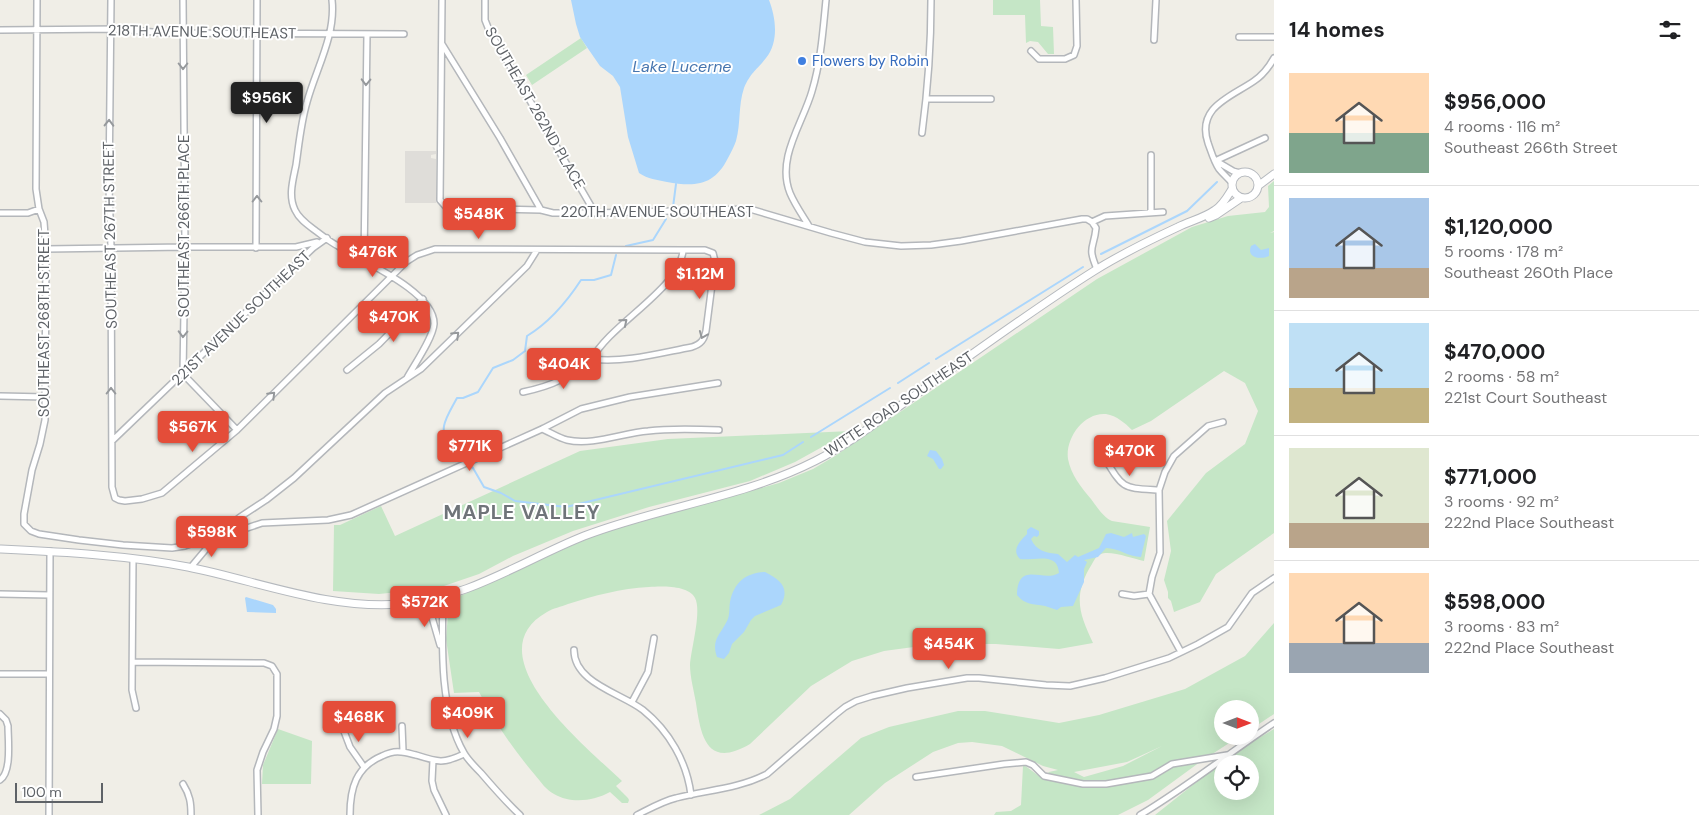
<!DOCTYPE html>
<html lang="en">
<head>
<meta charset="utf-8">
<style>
	body { margin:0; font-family:"DM Sans",sans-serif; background:#f6f6f6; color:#202124; height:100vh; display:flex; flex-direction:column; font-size:19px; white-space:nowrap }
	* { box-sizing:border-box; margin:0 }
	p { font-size:16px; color:#757577 }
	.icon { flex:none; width:28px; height:28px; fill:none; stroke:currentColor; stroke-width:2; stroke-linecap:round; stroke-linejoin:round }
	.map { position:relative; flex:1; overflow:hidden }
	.panel { display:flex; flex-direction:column; background:#fff; width:425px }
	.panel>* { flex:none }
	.needle { width:32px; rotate:90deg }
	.fabs { position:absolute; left:1214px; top:700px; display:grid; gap:10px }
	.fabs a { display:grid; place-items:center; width:45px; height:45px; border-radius:50%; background:#fff; box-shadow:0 5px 20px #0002; font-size:25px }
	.scale { position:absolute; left:15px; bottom:12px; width:88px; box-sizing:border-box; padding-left:5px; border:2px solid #5e6267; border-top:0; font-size:14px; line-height:18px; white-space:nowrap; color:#5e6267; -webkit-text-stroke:4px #fff; paint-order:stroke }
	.price { position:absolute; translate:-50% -42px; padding:0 11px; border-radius:5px; background:#e44d39; color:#fff; font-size:16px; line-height:32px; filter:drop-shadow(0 1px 2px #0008) }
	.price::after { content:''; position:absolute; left:50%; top:30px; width:15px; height:11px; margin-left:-8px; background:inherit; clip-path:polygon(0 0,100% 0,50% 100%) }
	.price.on { background:#222; color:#fff }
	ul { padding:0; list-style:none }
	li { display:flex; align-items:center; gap:15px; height:125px; padding:0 15px }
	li+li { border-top:1px solid #e0e0e0 }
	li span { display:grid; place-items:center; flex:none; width:140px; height:100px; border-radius:0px; color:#555 }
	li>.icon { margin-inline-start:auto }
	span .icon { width:60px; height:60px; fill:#fffc; stroke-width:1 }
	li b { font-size:21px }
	h2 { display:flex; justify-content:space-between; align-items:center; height:60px; padding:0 15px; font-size:21px }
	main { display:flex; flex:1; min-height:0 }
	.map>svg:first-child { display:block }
	.industrial { fill:#dfddd9 }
	.green { fill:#c5e6c6; fill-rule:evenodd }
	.water { fill:#abd6fc }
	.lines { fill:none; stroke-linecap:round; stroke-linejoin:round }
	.stream { stroke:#abd6fc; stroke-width:2 }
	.street-casing { stroke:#b4b7bb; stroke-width:8 }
	.secondary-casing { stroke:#b5b9be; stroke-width:9 }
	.street { stroke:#fff; stroke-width:5 }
	.secondary { stroke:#fff; stroke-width:7 }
	.oneway { stroke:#96999c }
	.shop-dot { fill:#3f7fe0; stroke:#fff; stroke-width:2 }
	.labels { text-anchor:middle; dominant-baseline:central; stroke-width:4; stroke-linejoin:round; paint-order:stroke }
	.street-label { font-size:15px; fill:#5e6267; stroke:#fff }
	.shop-label { font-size:15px; fill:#366cbe; stroke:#fff; text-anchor:start }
	.water-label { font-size:16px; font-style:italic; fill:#4776af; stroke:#fff }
	.district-label { font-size:20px; font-weight:bold; letter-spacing:1px; fill:#6f7479; stroke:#fff }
</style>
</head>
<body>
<main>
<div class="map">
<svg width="1274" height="815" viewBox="0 0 1274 815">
	<rect width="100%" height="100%" fill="#f0eee7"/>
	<path class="industrial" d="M405,151h31v3l-5,1v3l5,1v44h-31z"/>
	<path class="green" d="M993,0h47l1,26 12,1 1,27h-6l-10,-12 -8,-1 -4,2 -1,-28h-32z
		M581,38l6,10 -55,37 -6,-10z
		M1274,181v50l-4,2 4,-1v301l-58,41 -16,28 -26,10 -3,-11 -3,-3v-6l-4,-12 7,-29 -4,-30 39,-48 39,-29 13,-33 -13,-28 -21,-12 -73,50 -19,9c-7,-7 -15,-14 -26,-16 -22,-2 -41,24 -38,45 3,16 13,28 23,40 6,8 12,18 21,22l38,6 -6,34c-10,-2 -34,-11 -43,-7 -6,2 -8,9 -12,15 -16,29 -9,46 4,74l-34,6 -63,-5h-60l-52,7 -32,10 -41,25 -61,58c-43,25 -49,-7 -54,-41 -2,-12 -6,-26 -6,-38 1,-16 12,-54 5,-67 -6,-13 -34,-12 -46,-11 -28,1 -55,9 -81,17 -7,3 -15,4 -21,8 -76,43 42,137 75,169l-6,5 12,12 1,2 -1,3h-6l-12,-11c-16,9 -39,12 -56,2 -8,-4 -13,-12 -19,-19 -22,-26 -40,-52 -56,-83l-25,1 -8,-54 3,-38 137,-62 29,-10 164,-46 34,-14 22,-13 262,-177 95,-52 36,-11 37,-4 4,-5 -1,-21z
		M851,431l-56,31 -45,19 -101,26 -76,24 -60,25 -34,18 -41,14 -59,6 -46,-3 1,-66h6l41,-19 14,30 185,-85 88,-12z
		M1274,623v91l-24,16v-21h-28v27h18l-40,26 -52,38 -30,15h-124l2,-3 15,-1 10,-6 2,-39 1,-1 19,14 6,-7 9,-2 -15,-4 -41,-20 -30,-4 -14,1 -25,9 -48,31 -36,32h-90l31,-16 71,-61 28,-11 69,-16h27l74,12 40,-8 86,-26 60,-33zM1162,746l-39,20 -39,11 -10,-5 53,-10z
		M278,729l34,12 -1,43h-49l1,-19z
		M1274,729v86h-119l78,-62zM1222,764h28v27h-28z"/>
	<path class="water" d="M571,0h198c7,18 10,42 -3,58 -10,13 -15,14 -22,30 -6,18 -3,35 -8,53 -2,6 -5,11 -8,17 -14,28 -33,29 -61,24 -10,-2 -19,-3 -28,-9l-11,-36 -8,-50 -7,-11 -13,-10 -20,-29 -4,-13z
		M1255,244l6,6 8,-2v8c-8,4 -23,2 -18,-10z
		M930,450l6,1 6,8 2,6 -3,4h-2l-6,-10 -6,-3z
		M1031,527l8,4v4l-2,2 -3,-1 -3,3c5,12 16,14 27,15l9,8 8,-7 3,2 21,-9 7,-14 5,-1 13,4 8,-4 1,4 11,-3 2,2 -5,21c-13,0 -22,-9 -35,-9l-8,9 -14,3 3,2 -3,7v13l-11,24 -12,1 -4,3c-4,-1 -8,-3 -12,-4 -12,-2 -20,-1 -28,-11 1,-35 26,-12 42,-22 -1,-22 -25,-12 -39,-14 -9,-9 0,-18 7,-25v-4z
		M765,572c16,8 25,16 16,33l-26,11 -4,4 -7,12 -12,12 -3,9 -5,6 -7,-2c-6,-17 3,-22 10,-36 3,-5 2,-13 3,-19 4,-20 16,-29 35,-30z
		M246,597l27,8 3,4v4l-29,-1 -2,-14z"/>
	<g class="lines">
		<path class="stream" d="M673,207l3,-23
			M626,246l27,-6 13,-21
			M1101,254l86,-43 30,-29
			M936,359l147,-92
			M898,383l31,-20
			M811,437l79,-49
			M455,457l-8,-4c-7,-29 -3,-31 10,-55h6l15,-6 15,-24 20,-8 12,-9 2,-15c23,-14 39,-33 54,-56h13l17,-5 5,-20
			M469,466l4,2 11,19 17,6 14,8 51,6 217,-52 20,-13"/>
		<g class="street-casing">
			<path id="street" d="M37,0l-1,189 3,20 5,13 2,27 -1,171 -5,24 -8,26 -8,44v10l7,7 8,3 40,6 44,5 49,3 13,-2 19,-7 25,-5 33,-11 66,-3 23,-5 191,-86 39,-20 49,-12 88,-14
				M111,0l-2,188 2,59 1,240 3,11 4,2 6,1 17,-2 20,-6 75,-63 169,-168 11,-7 18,-6 248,1h22l8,3 2,8 -9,70c-2,9 -5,13 -14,16 -32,6 -67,16 -100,12 -26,19 -36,26 -69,33
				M183,0l2,247 -2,127 54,56
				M332,0c4,35 -16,69 -25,102 -6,20 -8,42 -11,63 -3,15 -8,31 -1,45 4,9 13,15 21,21 7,5 14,11 22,15 24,15 97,46 96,78 -1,14 -20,41 -27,54
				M442,0l-2,200 7,8 94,2 12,3h42l155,-4 81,24 34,9 36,4 30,-1 30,-4 121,-22h5l5,3 13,-6 58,-4
				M485,0v20l4,10 106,183
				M0,30l119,-1 45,4 240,1
				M1239,37h35
				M1154,40l2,-40
				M442,44l58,94 41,72
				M1031,51l8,8h26l9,-4 3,-9 -1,-46
				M927,99h64
				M922,133c6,-45 9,-87 9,-133
				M1215,161l50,-23
				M1216,161l17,10 7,2
				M1232,183c-4,-5 -9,-9 -13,-14 -5,-7 -8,-18 -11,-26 -12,-36 23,-46 46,-62 9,-6 15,-14 20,-23
				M1151,212v-57
				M0,213h28l11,-4
				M1092,222l4,6c-2,21 -9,18 1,41
				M809,226c-6,-10 -14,-21 -19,-33 -14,-35 13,-70 22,-102 9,-30 11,-61 14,-91
				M256,248l1,-248
				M46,249l139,-2h111l21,-5
				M364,262l3,-228
				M592,359c19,-36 89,-71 91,-109
				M347,370l32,-26 44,-45
				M0,396l46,1
				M542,429c8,3 16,9 25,11 25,6 56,-7 81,-9 23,-3 47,-2 71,-1
				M113,440l200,-192 14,-10
				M1104,457c20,33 18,31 55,33
				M133,559l-1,131 4,18
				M191,567l26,-31 23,-19 26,-17 28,-22 91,-85 36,-24 106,-103 10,-16
				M0,594l49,1
				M1122,594l12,2 15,-2
				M443,595c-1,48 -4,115 21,158 4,7 11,14 17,20 12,14 25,29 39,42
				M427,600l13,45
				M574,650c0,33 47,43 69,60 26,21 44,52 48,85
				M1181,652l-32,-58 3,-17 8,-24 -1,-63 6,-18 9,-16 34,-30 15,-4
				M133,662l131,1 8,3 5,8v42l-3,13 -11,23 -6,18 1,45
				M0,674h49
				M632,702l16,-30 6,-34
				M0,714l6,6 2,6c0,14 4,46 -8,54
				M342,726l8,21 14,20
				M402,726l1,25
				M433,760l-1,21 2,9 12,25
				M916,777l88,-13 22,-2 7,3 11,11 39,8h23l46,-8 20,-12 55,-9
				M183,784c7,11 8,19 8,31
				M49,815l1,-264
				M350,815c0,-27 6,-48 32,-59 6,-3 13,-5 19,-4 5,0 10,2 15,3 22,7 27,9 48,-1
				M637,815c12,-6 26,-14 39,-17 31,-8 62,-9 91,-24l68,-59 10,-8 11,-6 16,-5 35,-8 60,-10h12l67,7 24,1 35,-8 64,-20 29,-14 30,-17 24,-34 22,-15
				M1140,815c47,-28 89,-62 134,-92"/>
		</g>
		<g class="secondary-casing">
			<path id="secondary" d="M1232 185a13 13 0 1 1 26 0a13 13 0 1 1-26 0Z
				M1258,186l16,-12
				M1209,218l7,-3 25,-17
				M0,549c63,3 127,6 188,18 70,14 141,43 213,37 66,-5 123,-44 183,-68 75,-29 158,-38 231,-75 34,-17 65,-41 96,-63 60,-43 121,-88 183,-127 27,-17 56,-31 84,-44 12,-6 26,-9 37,-17 8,-5 12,-13 17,-21"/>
		</g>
		<use href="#street" class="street"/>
		<use href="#secondary" class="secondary"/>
	</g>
	<defs><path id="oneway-chevron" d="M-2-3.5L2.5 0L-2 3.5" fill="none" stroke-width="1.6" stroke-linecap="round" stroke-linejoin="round" transform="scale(1.25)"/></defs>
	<g class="oneway">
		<use href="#oneway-chevron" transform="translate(183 66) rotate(90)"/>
		<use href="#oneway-chevron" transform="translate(366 82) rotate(91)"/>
		<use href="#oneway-chevron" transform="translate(109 123) rotate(-89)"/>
		<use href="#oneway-chevron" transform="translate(257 199) rotate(-90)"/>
		<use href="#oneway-chevron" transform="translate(624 322) rotate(-40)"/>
		<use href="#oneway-chevron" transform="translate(183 334) rotate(91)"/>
		<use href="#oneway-chevron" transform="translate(456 335) rotate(-44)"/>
		<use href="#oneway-chevron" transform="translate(703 335) rotate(112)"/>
		<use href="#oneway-chevron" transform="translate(111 391) rotate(-90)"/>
		<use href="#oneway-chevron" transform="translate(272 395) rotate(-45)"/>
	</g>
	<circle class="shop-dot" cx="802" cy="61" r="5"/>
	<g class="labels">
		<g class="street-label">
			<text transform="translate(202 32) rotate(1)">218TH AVENUE SOUTHEAST</text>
			<text transform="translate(535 108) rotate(60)">SOUTHEAST 262ND PLACE</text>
			<text x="657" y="212">220TH AVENUE SOUTHEAST</text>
			<text transform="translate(184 226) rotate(-90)">SOUTHEAST 266TH PLACE</text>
			<text transform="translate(110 235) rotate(-91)">SOUTHEAST 267TH STREET</text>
			<text transform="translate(241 318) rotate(-44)">221ST AVENUE SOUTHEAST</text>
			<text transform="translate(44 323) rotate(-90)">SOUTHEAST 268TH STREET</text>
			<text transform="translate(899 404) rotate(-34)">WITTE ROAD SOUTHEAST</text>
		</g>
		<g class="shop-label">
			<text x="812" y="61">Flowers by Robin</text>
		</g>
		<g class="water-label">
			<text x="682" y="66">Lake Lucerne</text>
		</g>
		<g class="district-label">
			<text x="522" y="512">MAPLE VALLEY</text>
		</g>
	</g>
</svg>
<div class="fabs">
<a><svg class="needle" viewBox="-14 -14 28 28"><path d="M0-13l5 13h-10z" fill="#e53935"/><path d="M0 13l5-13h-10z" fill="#757577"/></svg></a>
<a><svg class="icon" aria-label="locate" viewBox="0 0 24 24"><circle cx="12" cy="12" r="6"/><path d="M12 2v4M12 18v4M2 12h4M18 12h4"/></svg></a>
</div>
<div class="scale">100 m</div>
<b class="price on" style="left:267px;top:124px">$956K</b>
<b class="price" style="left:479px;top:240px">$548K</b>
<b class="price" style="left:373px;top:278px">$476K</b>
<b class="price" style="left:700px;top:300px">$1.12M</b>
<b class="price" style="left:394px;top:343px">$470K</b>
<b class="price" style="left:564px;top:390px">$404K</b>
<b class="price" style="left:193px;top:453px">$567K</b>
<b class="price" style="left:470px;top:472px">$771K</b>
<b class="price" style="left:1130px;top:477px">$470K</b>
<b class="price" style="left:212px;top:558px">$598K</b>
<b class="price" style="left:425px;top:628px">$572K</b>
<b class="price" style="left:949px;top:670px">$454K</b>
<b class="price" style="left:468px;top:739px">$409K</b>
<b class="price" style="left:359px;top:743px">$468K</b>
</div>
<section class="panel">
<h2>14 homes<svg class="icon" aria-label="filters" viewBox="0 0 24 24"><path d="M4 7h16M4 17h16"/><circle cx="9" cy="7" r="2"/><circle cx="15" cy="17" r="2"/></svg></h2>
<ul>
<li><span style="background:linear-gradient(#ffd9b3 60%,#7fa58c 0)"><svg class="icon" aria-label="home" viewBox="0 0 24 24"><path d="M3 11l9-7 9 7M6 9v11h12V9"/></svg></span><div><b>$956,000</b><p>4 rooms · 116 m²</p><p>Southeast 266th Street</p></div></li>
<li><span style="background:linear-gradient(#a9c7e8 70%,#b9a48a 0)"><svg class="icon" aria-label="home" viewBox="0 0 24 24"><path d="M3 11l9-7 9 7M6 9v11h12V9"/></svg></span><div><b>$1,120,000</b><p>5 rooms · 178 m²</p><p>Southeast 260th Place</p></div></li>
<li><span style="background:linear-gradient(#bfe0f5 65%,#c2b280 0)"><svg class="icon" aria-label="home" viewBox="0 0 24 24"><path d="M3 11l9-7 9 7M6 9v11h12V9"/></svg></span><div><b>$470,000</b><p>2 rooms · 58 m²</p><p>221st Court Southeast</p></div></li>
<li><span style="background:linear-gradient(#dfe7d0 75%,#b9a48a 0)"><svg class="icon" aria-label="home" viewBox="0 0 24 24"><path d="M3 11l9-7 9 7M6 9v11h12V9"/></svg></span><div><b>$771,000</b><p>3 rooms · 92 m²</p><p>222nd Place Southeast</p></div></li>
<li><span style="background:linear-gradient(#ffd9b3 70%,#9aa5b1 0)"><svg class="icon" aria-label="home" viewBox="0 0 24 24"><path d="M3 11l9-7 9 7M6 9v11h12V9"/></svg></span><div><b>$598,000</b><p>3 rooms · 83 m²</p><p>222nd Place Southeast</p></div></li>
</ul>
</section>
</main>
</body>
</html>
